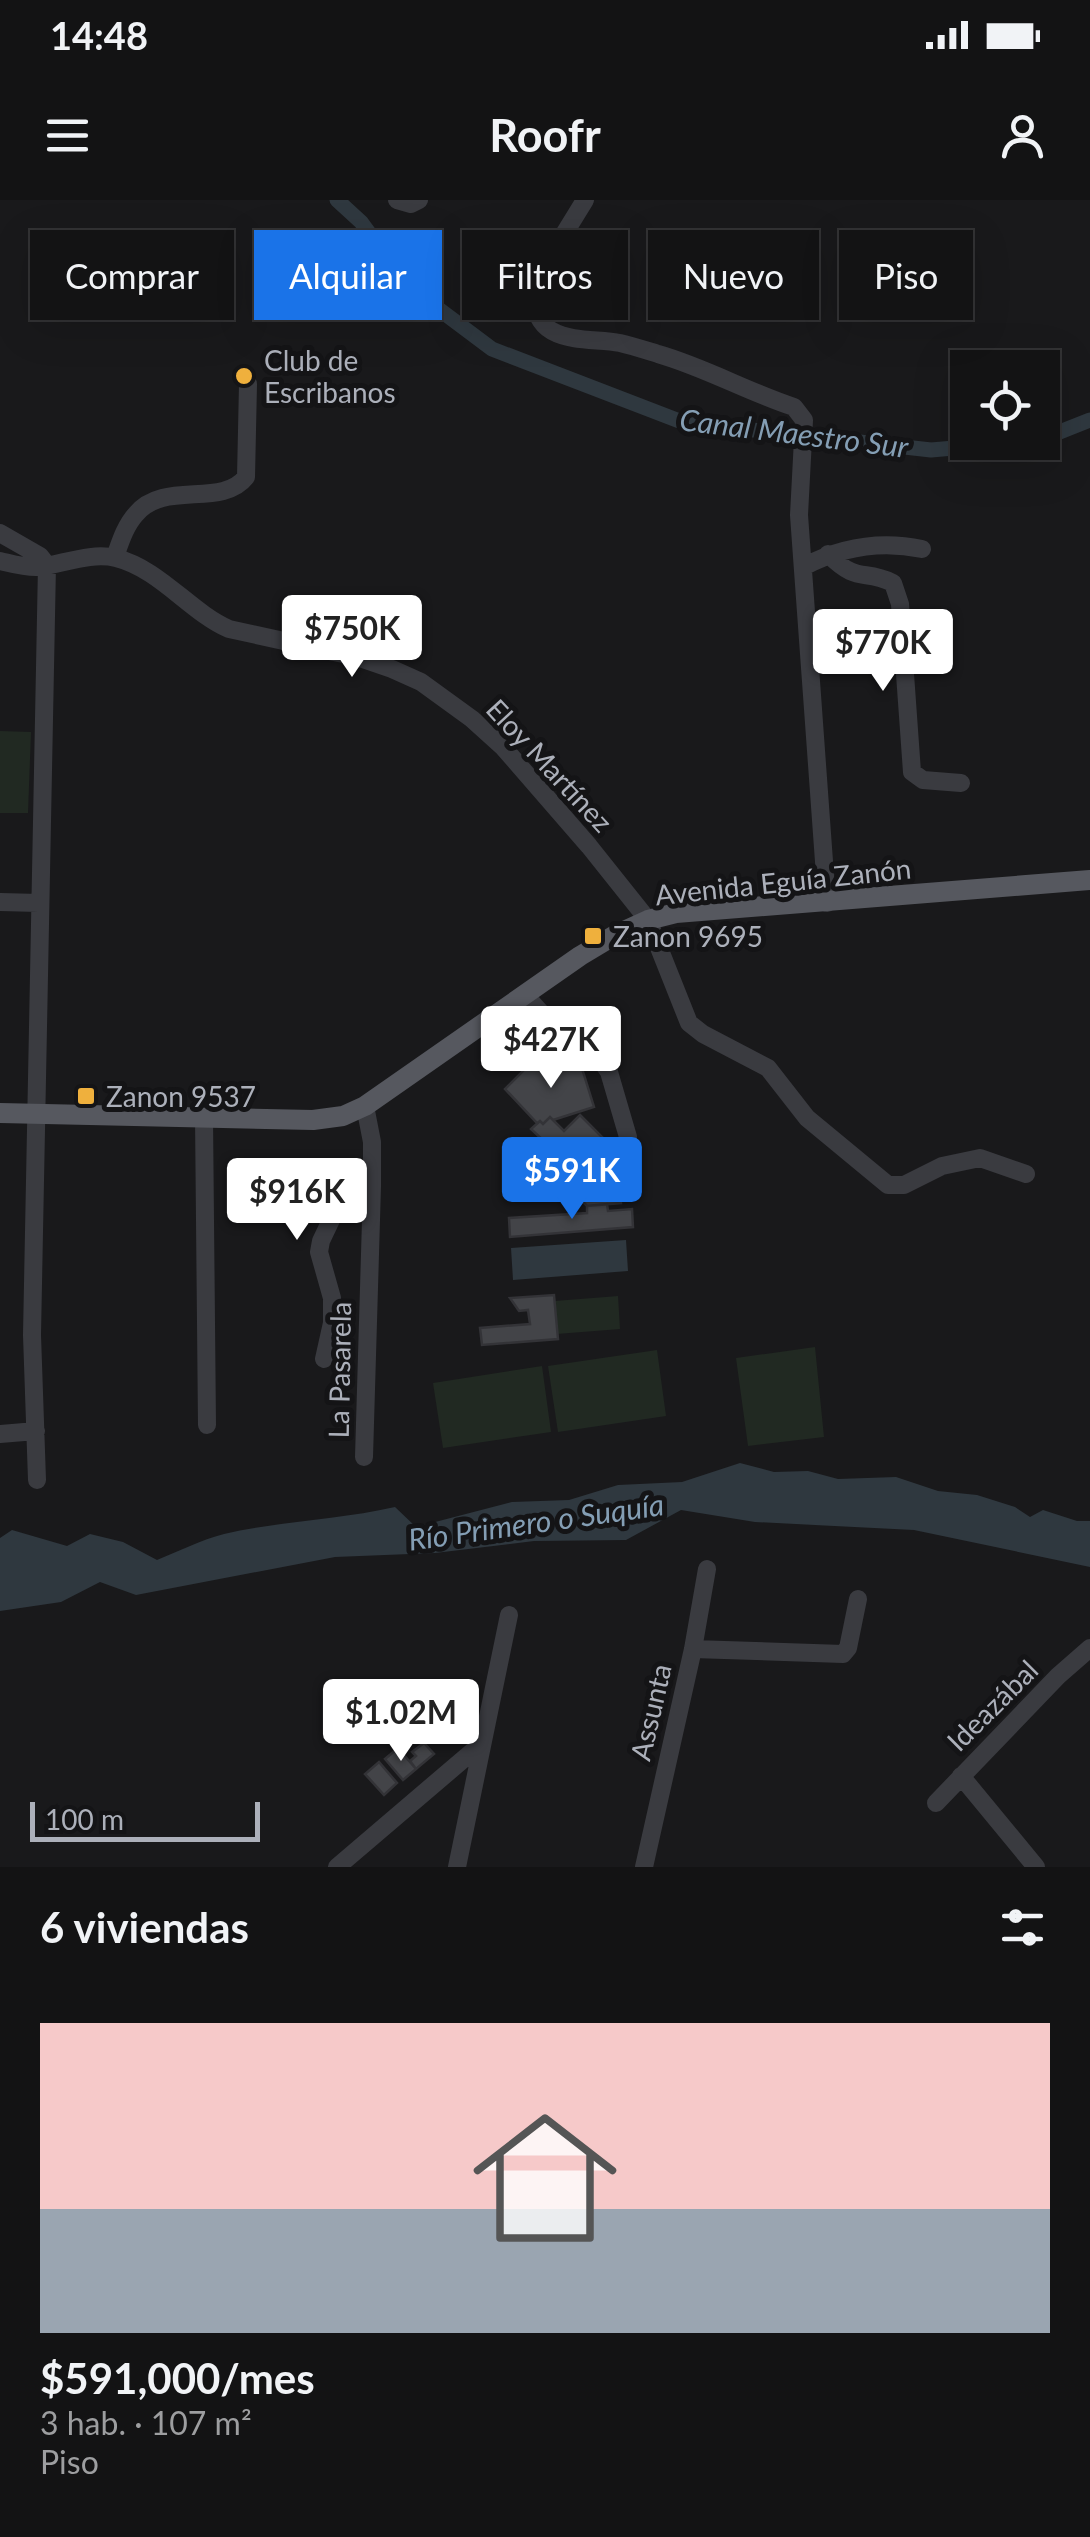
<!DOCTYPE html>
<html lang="es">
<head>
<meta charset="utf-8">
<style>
	body { margin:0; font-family:Lato,sans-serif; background:#202022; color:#f1f3f6; height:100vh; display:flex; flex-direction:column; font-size:38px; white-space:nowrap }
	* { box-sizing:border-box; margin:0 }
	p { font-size:32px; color:#9d9ea0 }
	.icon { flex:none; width:55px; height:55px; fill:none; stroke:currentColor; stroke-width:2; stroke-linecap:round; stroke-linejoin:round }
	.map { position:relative; height:1667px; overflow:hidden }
	.panel { display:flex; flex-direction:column; background:#131314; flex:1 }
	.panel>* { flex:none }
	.banner { position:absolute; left:30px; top:30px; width:1030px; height:90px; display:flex; gap:20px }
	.fabs { position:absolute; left:950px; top:150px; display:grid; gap:20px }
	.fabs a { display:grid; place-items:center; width:110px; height:110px; border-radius:0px; background:#131314; box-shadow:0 10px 40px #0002,0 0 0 2px #323234; font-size:50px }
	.scale { position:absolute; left:30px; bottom:25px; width:230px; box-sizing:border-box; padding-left:10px; border:5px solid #acb0ba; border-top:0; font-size:28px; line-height:35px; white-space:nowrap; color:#acb0ba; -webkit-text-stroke:8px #141416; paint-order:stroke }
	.price { position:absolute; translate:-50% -85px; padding:0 22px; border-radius:10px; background:#fff; color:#222; font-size:32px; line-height:65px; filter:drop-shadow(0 2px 5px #0008) }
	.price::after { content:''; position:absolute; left:50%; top:60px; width:30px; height:22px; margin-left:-15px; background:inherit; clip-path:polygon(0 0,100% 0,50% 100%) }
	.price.on { background:#1a73e8; color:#fff }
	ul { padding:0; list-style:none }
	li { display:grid; align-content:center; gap:20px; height:530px; padding:0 40px }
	li span { display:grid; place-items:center; height:310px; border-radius:0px; color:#555 }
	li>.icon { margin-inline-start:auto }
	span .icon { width:180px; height:180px; fill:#fffc; stroke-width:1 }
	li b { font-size:42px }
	h2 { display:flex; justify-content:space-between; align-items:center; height:120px; padding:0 40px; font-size:42px }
	.tag { padding:0 35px; border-radius:0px; background:#131314; box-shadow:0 10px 40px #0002,0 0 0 2px #323234; font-size:35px; line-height:90px }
	.tag.on { background:#1a73e8; color:#fff }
	.status { display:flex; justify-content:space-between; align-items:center; height:70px; padding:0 50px; background:#131314; direction:ltr }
	.status svg { height:28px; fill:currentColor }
	header { display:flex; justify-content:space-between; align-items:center; height:130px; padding:0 40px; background:#131314; font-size:45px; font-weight:700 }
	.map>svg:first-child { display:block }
	.green { fill:#212922 }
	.water { fill:#2f383f }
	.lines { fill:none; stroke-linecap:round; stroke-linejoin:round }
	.canal { stroke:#2f383f; stroke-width:15 }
	.building { fill:#434448; stroke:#333337; stroke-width:2.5 }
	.minor { stroke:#3a3b40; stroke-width:18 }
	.major { stroke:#56585f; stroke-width:20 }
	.poi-dot { fill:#efb03d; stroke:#141416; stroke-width:4 }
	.labels { text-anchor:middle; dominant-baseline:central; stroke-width:10; stroke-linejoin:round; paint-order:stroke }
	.poi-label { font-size:28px; fill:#acb0ba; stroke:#141416; text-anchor:start }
	.street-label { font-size:28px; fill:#acb0ba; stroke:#141416 }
	.water-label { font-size:30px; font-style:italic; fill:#849eb4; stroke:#141416 }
</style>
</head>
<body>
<div class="status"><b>14:48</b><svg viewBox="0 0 49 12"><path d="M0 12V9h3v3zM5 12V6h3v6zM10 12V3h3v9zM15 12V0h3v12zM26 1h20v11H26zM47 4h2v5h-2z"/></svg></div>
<header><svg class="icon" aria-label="menu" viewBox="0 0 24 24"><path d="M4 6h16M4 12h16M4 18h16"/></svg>Roofr<svg class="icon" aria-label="person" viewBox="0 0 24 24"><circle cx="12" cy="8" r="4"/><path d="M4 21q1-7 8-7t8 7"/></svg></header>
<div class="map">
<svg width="1090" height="1667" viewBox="0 0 1090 1667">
	<rect width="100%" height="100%" fill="#19191b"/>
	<path class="green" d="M0,531l31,1 -3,81h-28z
		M618,1096l2,33 -63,5 -2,-33z
		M815,1147l9,90 -76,9 -12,-88z
		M657,1150l9,66 -108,16 -10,-66z
		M542,1166l9,66 -108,16 -10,-65z"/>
	<path class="water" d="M626,1040l2,31 -115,9 -2,-32z
		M740,1263l34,9 34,-1 30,8 58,-2 42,14 39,4 38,12 15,10 13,-7 34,11h13v46l-176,-37 -159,-8 -74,-12 -55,30 -92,1 -99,12 -100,4 -199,38 -36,-13 -39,20 -61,9v-73l12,-8 55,16 23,-12 33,8 34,18c22,-9 44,-20 67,-26 56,-13 114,-14 171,-27l21,20 96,-25 57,-2 49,-15 64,-3z"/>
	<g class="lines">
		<path class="canal" d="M337,0l24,22 47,64 84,63 190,73 249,28 94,-8
			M1042,239l48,-19"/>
	</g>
	<path class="building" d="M540,854l16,16 24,-8 14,45 -41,13 -3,-3 -7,7 -3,-3 -3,2 -32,-34z
		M580,915l37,37 4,51 -34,3 -53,-53 11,-11 -14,-13 9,-8 3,3 7,-7 14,14z
		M607,1004l1,7 24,-2 1,18 -123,10 -1,-19 78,-5v-7z
		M554,1095l4,44 -76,6 -2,-17 50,-4 -2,-14 -9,1 -9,-13z
		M424,1543l10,11 -18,15 -6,-8 6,-5 -4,-4z
		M398,1548l18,21 -13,11 -18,-21z
		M379,1562l18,21 -13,12 -19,-21z"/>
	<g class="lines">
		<path class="minor" d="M397,0l14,4 8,-4
			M585,0l-51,83c-1,17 1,39 18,48 20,11 46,8 68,12 13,3 25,7 38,11 46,13 90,38 136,53l10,13 -5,95 28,388
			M0,333l40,23 7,9 -15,770 5,145
			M828,354c31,31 34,14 65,29l7,21 12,168 11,8 38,3
			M115,357c5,-14 10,-31 21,-43 28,-34 86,-6 110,-37l2,-93
			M0,361c13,3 26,7 39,6 24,-3 52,-15 77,-9 44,11 74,54 113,71l128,28 35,12 29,13 51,37 31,28 86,99 59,74 41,103 14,11 65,34 39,50 81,67h16l38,-19 38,-8 46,16
			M803,367c38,-20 76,-27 119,-18
			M0,702l39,1
			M525,795l36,40 37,21 11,16 19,65 -1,52
			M204,917l3,308
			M324,1159l8,-36v-25l-13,-46 2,-11 20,-42 11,-9 20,-8
			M0,1234l36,-3
			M364,1257l8,-271v-44l-7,-36
			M693,1449l150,5 5,-6 10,-49
			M961,1576l75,91
			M936,1603l122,-127 32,-28
			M337,1667l143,-122
			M457,1667l52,-252
			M644,1667l49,-218 14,-80"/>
		<path class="major" d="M0,913l313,7 30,-4 22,-10 215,-150 35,-21 33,-15 28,-7 414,-33"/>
	</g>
	<g class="poi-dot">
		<circle cx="244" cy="176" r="10"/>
		<rect x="583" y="726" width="20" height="20" rx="5"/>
		<rect x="76" y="886" width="20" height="20" rx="5"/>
	</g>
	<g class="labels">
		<g class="poi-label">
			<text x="264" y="160">Club de<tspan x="264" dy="32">Escribanos</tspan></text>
			<text x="613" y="736">Zanon 9695</text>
			<text x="106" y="896">Zanon 9537</text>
		</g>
		<g class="street-label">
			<text transform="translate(550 565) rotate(47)">Eloy Martínez</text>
			<text transform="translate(783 681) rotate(-6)">Avenida Eguía Zanón</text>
			<text transform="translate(339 1170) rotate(-89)">La Pasarela</text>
			<text transform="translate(992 1505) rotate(-45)">Ideazábal</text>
			<text transform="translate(650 1512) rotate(-77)">Assunta</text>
		</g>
		<g class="water-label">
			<text transform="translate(794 232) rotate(7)">Canal Maestro Sur</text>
			<text transform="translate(536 1321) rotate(-8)">Río Primero o Suquía</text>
		</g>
	</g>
</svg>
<div class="fabs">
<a><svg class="icon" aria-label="locate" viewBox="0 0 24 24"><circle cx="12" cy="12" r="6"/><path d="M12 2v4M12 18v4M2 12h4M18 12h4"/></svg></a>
</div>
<div class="scale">100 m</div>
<b class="price" style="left:352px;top:480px">$750K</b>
<b class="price" style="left:883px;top:494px">$770K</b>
<b class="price" style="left:551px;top:891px">$427K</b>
<b class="price on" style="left:572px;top:1022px">$591K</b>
<b class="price" style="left:297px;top:1043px">$916K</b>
<b class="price" style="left:401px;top:1564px">$1.02M</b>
<div class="banner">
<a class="tag">Comprar</a>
<a class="tag on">Alquilar</a>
<a class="tag">Filtros</a>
<a class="tag">Nuevo</a>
<a class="tag">Piso</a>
</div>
</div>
<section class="panel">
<h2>6 viviendas<svg class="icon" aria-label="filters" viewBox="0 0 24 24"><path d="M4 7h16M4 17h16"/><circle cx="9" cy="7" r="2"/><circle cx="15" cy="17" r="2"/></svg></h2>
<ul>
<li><span style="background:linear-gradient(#f6c9c9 60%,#9aa5b1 0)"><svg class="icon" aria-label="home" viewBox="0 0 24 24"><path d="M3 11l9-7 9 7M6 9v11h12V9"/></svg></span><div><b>$591,000/mes</b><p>3 hab. · 107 m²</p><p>Piso</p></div></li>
</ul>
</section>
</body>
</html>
